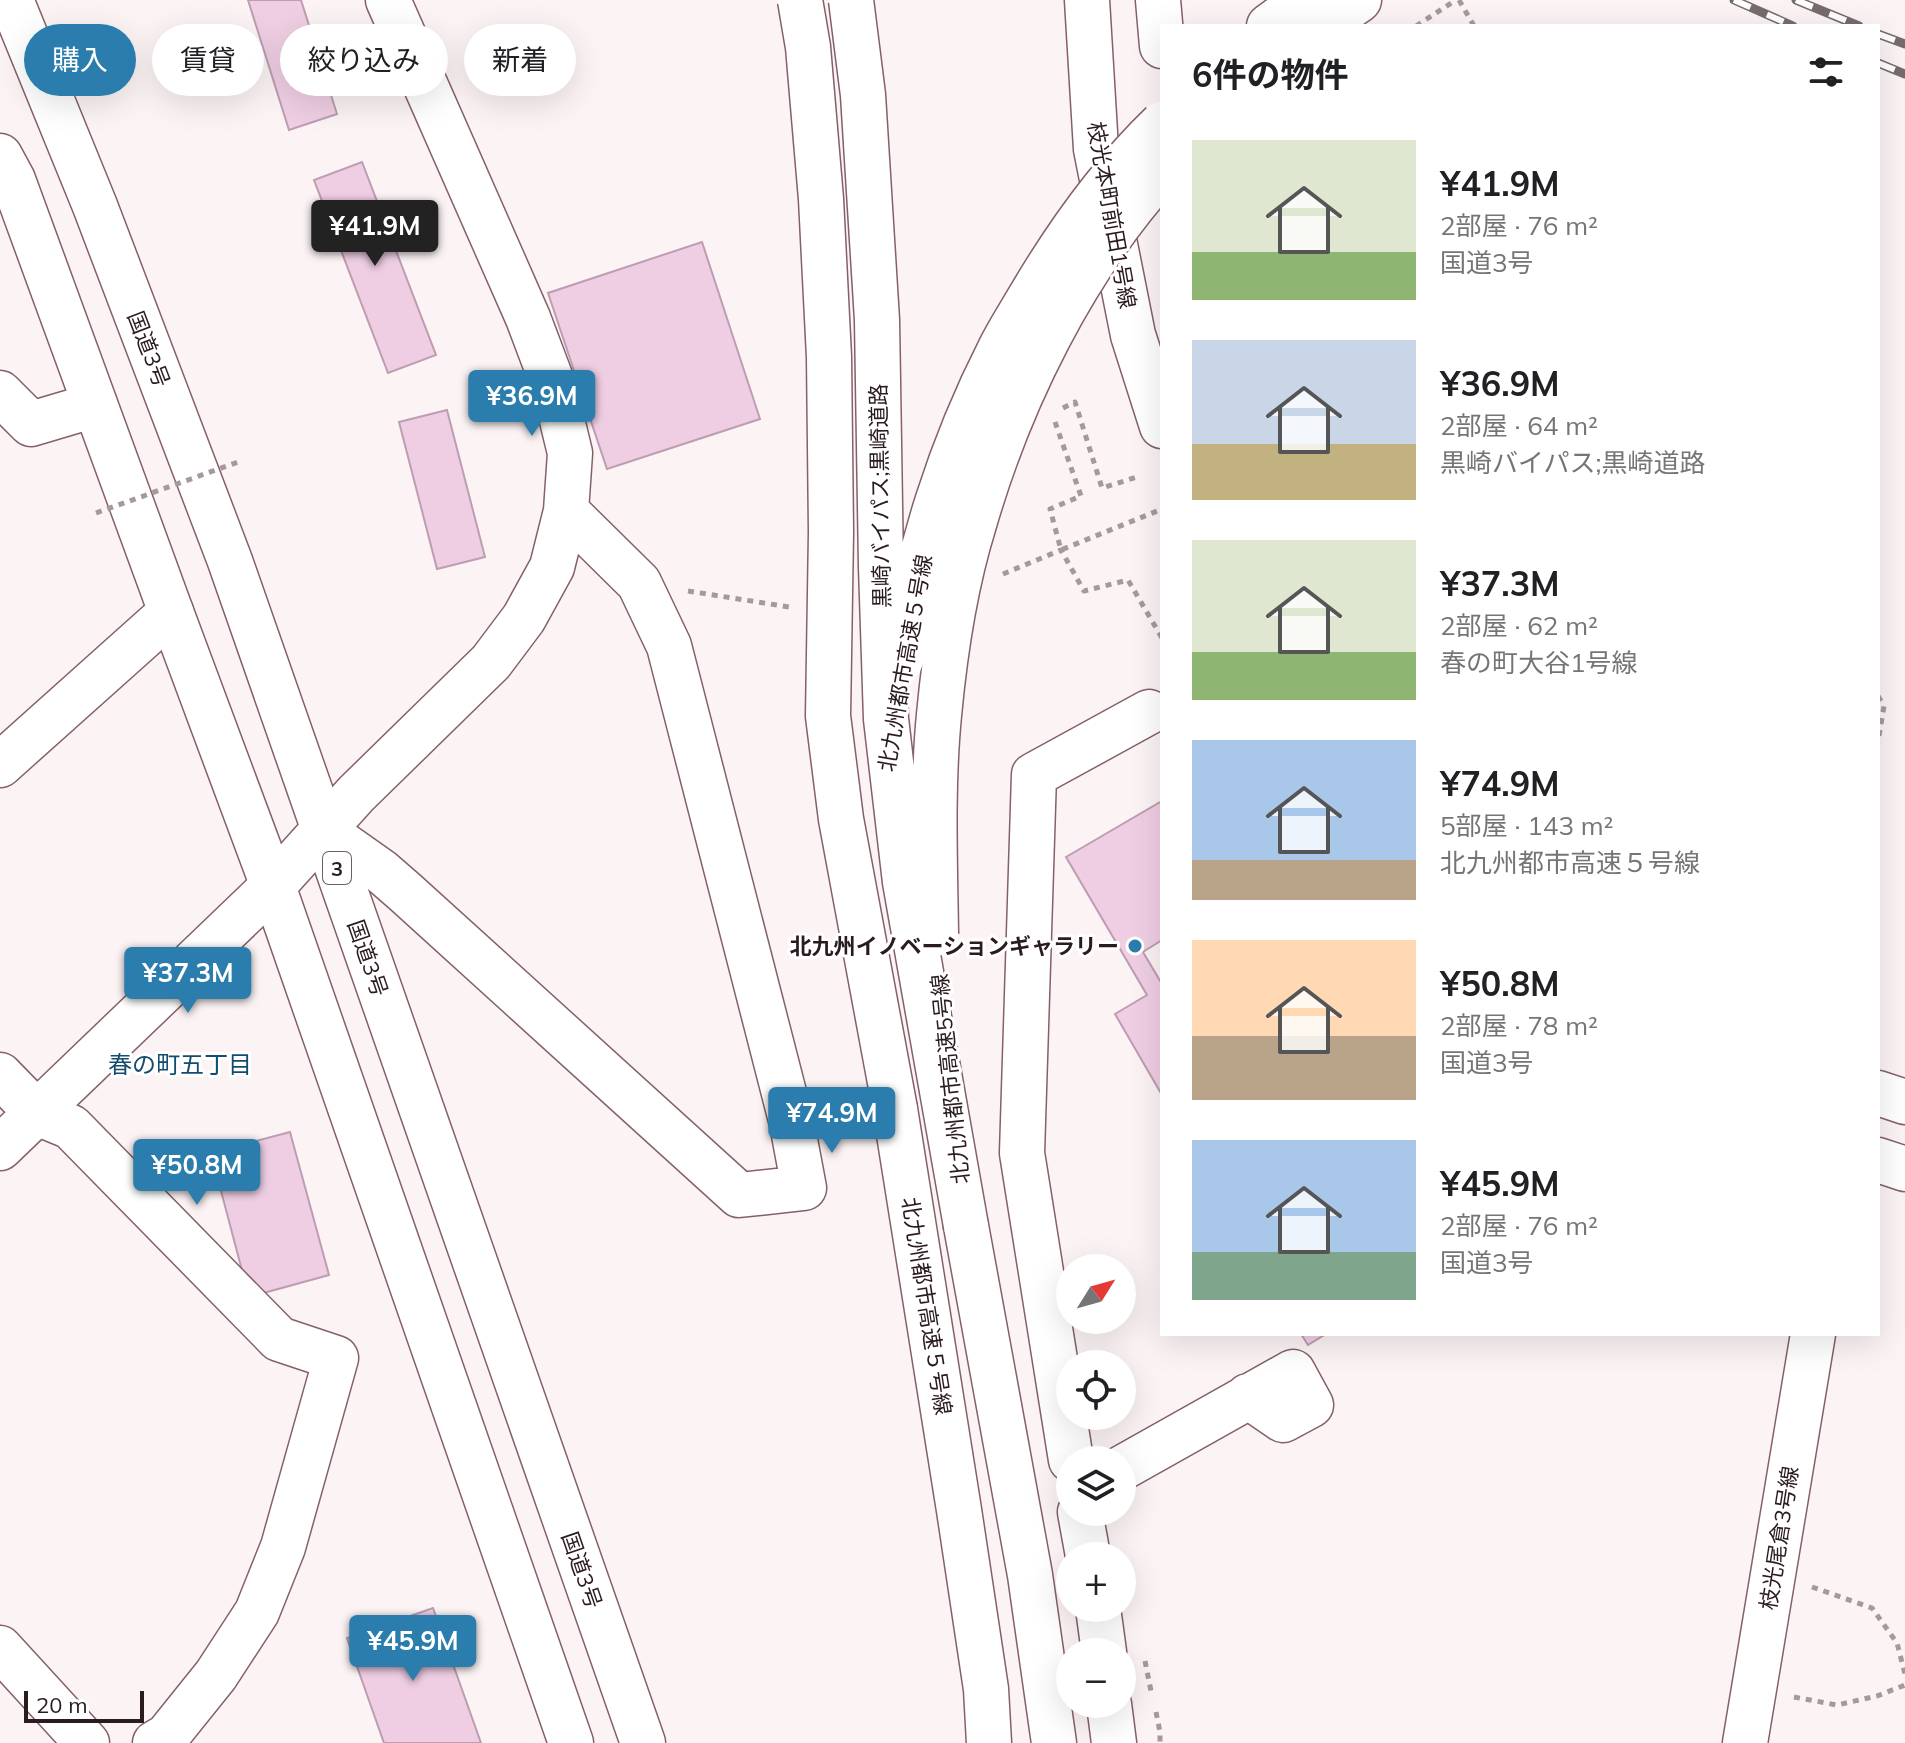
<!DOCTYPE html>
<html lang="ja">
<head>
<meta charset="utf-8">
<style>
	body { margin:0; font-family:Mulish,"Noto Sans JP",sans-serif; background:#f6f6f6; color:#202124; height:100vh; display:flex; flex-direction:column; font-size:30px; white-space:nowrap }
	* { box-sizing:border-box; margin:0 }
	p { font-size:26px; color:#757577 }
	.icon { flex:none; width:44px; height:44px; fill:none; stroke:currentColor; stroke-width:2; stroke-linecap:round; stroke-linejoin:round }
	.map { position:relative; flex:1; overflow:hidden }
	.drawer { position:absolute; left:1160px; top:24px; width:720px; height:1312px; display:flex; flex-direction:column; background:#fff; border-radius:0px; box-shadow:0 8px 32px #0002 }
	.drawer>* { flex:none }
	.top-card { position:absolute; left:24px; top:24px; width:760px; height:72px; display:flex; gap:16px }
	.needle { width:52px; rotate:53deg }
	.tools { position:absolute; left:1056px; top:1254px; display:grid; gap:16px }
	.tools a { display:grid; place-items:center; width:80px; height:80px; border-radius:50%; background:#fff; box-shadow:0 8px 32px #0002; font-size:40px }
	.scale { position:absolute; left:24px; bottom:20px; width:120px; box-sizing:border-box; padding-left:8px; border:4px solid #2a1b1e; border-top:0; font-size:22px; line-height:28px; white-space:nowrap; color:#2a1b1e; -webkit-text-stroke:6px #fff; paint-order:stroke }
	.price { position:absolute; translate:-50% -68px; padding:0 18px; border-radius:8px; background:#2a7dad; color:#fff; font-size:26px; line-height:52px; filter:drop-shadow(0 2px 4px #0008) }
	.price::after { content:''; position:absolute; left:50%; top:48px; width:24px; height:18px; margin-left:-12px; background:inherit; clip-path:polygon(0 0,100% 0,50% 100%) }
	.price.current { background:#222; color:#fff }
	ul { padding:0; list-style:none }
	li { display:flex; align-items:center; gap:24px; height:200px; padding:0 32px }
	li span { display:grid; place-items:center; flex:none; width:224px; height:160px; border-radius:0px; color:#555 }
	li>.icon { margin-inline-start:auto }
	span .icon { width:96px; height:96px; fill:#fffc; stroke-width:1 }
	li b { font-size:34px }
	h2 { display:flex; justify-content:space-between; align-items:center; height:96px; padding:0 32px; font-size:34px }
	.tag { padding:0 28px; border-radius:36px; background:#fff; box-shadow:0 8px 32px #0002; font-size:28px; line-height:72px }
	.tag.current { background:#2a7dad; color:#fff }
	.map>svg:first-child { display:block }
	.building { fill:#efcee3; stroke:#bd9db1; stroke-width:2 }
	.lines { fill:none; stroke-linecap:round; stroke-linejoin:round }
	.minor-casing { stroke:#846168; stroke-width:47 }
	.major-casing { stroke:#846168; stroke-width:47 }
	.highway-casing { stroke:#846168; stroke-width:47 }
	.path { stroke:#a5999b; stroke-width:5; stroke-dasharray:6 6; stroke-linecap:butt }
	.minor { stroke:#fff; stroke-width:44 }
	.major { stroke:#fff; stroke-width:44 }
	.highway { stroke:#fff; stroke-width:44 }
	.rail-casing { stroke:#786b6d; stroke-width:9 }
	.rail { stroke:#fff; stroke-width:6; stroke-dasharray:18; stroke-linecap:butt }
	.highway-bridge-casing { stroke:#846168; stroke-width:47; stroke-linecap:butt }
	.path-bridge { stroke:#a5999b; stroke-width:5; stroke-dasharray:6 6; stroke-linecap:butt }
	.highway-bridge { stroke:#fff; stroke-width:44 }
	.poi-dot { fill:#2a7dad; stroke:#fff; stroke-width:3 }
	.labels { text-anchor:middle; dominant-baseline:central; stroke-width:6; stroke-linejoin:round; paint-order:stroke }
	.shield { fill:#fff; stroke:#6a5f62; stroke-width:2 }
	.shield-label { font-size:20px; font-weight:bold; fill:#2a1b1e }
	.street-label { font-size:22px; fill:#2a1b1e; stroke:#fff }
	.poi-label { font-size:22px; font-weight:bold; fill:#2a1b1e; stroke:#fff; text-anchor:end }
	.neighbourhood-label { font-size:24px; fill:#124c6e; stroke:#fff }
</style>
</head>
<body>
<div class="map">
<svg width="1905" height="1743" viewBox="0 0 1905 1743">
	<rect width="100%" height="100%" fill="#fcf3f4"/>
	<path class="building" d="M248,0h53l36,114 -48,16z
		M362,162l74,193 -48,18 -74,-193z
		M702,242l58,177 -153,50 -59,-176z
		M447,410l38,147 -48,12 -38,-147z
		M1162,801v139l-19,12 19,32v111l-47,-81 32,-19 -81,-138z
		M290,1132l39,143 -80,22 -38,-144z
		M1301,1334h25l-18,11z
		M433,1608l48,135h-97l-37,-105z"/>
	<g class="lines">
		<g class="minor-casing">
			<path id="minor" d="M1087,0l9,149 37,186 29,91
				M1158,0l4,46
				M0,393l31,31 64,-19
				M0,765l171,-153
				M324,831l58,41 23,20 334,303 65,-7 -12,-64 -123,-478 -30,-63 -73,-72
				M0,1075l37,38 34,14 208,212 57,19 -53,189 -26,65 -41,63 -49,61 -12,7
				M1878,1093l27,9
				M0,1148l273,-262 83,-92 135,-132 33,-44 28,-51 14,-56 4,-58 -16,-66 -26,-69 -140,-318
				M1878,1160l27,9
				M1071,1460l-49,-307 12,-378 115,-63
				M1122,1468l171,-96 18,33 -28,15 -35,-24
				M1080,1512l8,44
				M1098,1608l6,44
				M1109,1704l5,39
				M1745,1743l68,-409"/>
		</g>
		<g class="major-casing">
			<path id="major" d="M0,1648l87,95"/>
		</g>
		<g class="highway-casing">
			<path id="highway" d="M11,0l84,206 135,355 413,1182
				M1269,26l36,-26
				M1321,26l38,-26
				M0,156l13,24 158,432 102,274 298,857
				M895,1109l64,401 27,179 3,54
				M966,1226l64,349 24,168"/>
		</g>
		<path class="path" d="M1459,0l15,26
			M1416,26l40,-26
			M1063,408l12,-6 27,86 35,-11
			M1055,422l26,74 -31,13 11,41 101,-41
			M1003,574l58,-24 23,41 44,-11 34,58
			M688,591l101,16
			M1878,696l6,10 -6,36
			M833,1118l21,-4
			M1812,1587l60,21 25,35 8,31
			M1145,1661l6,30
			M1794,1697l43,8 40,-9 28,-11
			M1156,1712l4,20v11"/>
		<use href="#minor" class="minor"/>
		<use href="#major" class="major"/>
		<use href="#highway" class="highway"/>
		<g class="rail-casing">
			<path id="rail" d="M1734,0l59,26
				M1796,0l63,26
				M1878,34l27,10
				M1878,63l27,11"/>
		</g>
		<use href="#rail" class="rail"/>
		<g class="highway-bridge-casing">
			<path id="highway-bridge" d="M800,0l8,47 13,152 8,158 2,175 -3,184 13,103 54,290
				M851,0l12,95 14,225 4,247 5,152 19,163 61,344
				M901,660c15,-107 50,-215 99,-311 9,-18 20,-35 30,-52 37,-63 79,-122 132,-173
				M936,934c-1,-73 -4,-147 3,-219 6,-64 16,-130 35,-191 36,-125 100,-255 188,-352"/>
		</g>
		<path class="path-bridge" d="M96,513l142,-51"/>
		<use href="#highway-bridge" class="highway-bridge"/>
	</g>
	<circle class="poi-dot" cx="1135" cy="946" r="8"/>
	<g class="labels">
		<rect class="shield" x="323" y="852" width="28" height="32" rx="6"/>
		<g class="shield-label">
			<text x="337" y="868">3</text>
		</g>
		<g class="street-label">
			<text transform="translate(1112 215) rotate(80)">枝光本町前田1号線</text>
			<text transform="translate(149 349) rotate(69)">国道3号</text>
			<text transform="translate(880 496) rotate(-91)">黒崎バイパス;黒崎道路</text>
			<text transform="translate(905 663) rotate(-80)">北九州都市高速５号線</text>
			<text transform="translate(368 958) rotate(71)">国道3号</text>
			<text transform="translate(950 1079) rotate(-96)">北九州都市高速5号線</text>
			<text transform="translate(927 1306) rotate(81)">北九州都市高速５号線</text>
			<text transform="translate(1779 1538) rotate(-81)">枝光尾倉3号線</text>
			<text transform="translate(582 1570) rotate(71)">国道3号</text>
		</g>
		<g class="poi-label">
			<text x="1119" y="946">北九州イノベーションギャラリー</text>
		</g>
		<g class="neighbourhood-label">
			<text x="180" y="1064">春の町五丁目</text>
		</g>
	</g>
</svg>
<div class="tools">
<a><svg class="needle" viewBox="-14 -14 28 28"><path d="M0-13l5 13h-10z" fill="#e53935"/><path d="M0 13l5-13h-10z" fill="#757577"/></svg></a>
<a><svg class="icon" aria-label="locate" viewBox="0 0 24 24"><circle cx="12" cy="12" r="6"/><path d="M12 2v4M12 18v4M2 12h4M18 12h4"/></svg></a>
<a><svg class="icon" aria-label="layers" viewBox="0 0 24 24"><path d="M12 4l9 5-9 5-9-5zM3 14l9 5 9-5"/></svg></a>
<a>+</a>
<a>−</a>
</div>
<div class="scale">20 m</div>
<b class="price current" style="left:375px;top:268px">¥41.9M</b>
<b class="price" style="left:532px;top:438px">¥36.9M</b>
<b class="price" style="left:188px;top:1015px">¥37.3M</b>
<b class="price" style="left:832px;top:1155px">¥74.9M</b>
<b class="price" style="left:197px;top:1207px">¥50.8M</b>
<b class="price" style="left:413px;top:1683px">¥45.9M</b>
<div class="top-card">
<a class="tag current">購入</a>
<a class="tag">賃貸</a>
<a class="tag">絞り込み</a>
<a class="tag">新着</a>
</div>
<section class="drawer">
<h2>6件の物件<svg class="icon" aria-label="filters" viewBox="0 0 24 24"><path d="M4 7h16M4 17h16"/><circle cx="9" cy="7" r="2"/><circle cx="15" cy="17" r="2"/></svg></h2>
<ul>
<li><span style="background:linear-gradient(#dfe7d0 70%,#8fb573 0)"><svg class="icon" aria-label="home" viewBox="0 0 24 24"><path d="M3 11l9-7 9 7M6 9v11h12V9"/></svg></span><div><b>¥41.9M</b><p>2部屋 · 76 m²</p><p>国道3号</p></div></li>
<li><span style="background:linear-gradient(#c9d6e8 65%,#c2b280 0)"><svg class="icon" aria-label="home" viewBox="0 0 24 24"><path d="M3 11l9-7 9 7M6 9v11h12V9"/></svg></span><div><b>¥36.9M</b><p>2部屋 · 64 m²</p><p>黒崎バイパス;黒崎道路</p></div></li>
<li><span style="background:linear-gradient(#dfe7d0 70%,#8fb573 0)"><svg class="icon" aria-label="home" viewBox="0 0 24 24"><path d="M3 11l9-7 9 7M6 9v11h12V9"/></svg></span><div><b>¥37.3M</b><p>2部屋 · 62 m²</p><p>春の町大谷1号線</p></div></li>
<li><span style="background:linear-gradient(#a9c7e8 75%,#b9a48a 0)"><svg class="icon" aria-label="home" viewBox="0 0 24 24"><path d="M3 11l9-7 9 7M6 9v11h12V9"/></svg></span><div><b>¥74.9M</b><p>5部屋 · 143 m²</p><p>北九州都市高速５号線</p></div></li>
<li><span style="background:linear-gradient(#ffd9b3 60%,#b9a48a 0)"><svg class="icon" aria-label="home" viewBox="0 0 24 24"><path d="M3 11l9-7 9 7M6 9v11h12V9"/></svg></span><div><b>¥50.8M</b><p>2部屋 · 78 m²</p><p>国道3号</p></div></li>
<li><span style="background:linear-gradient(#a9c7e8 70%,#7fa58c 0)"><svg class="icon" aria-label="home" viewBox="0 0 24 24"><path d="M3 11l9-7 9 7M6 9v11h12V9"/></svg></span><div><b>¥45.9M</b><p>2部屋 · 76 m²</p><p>国道3号</p></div></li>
</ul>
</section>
</div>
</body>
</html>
